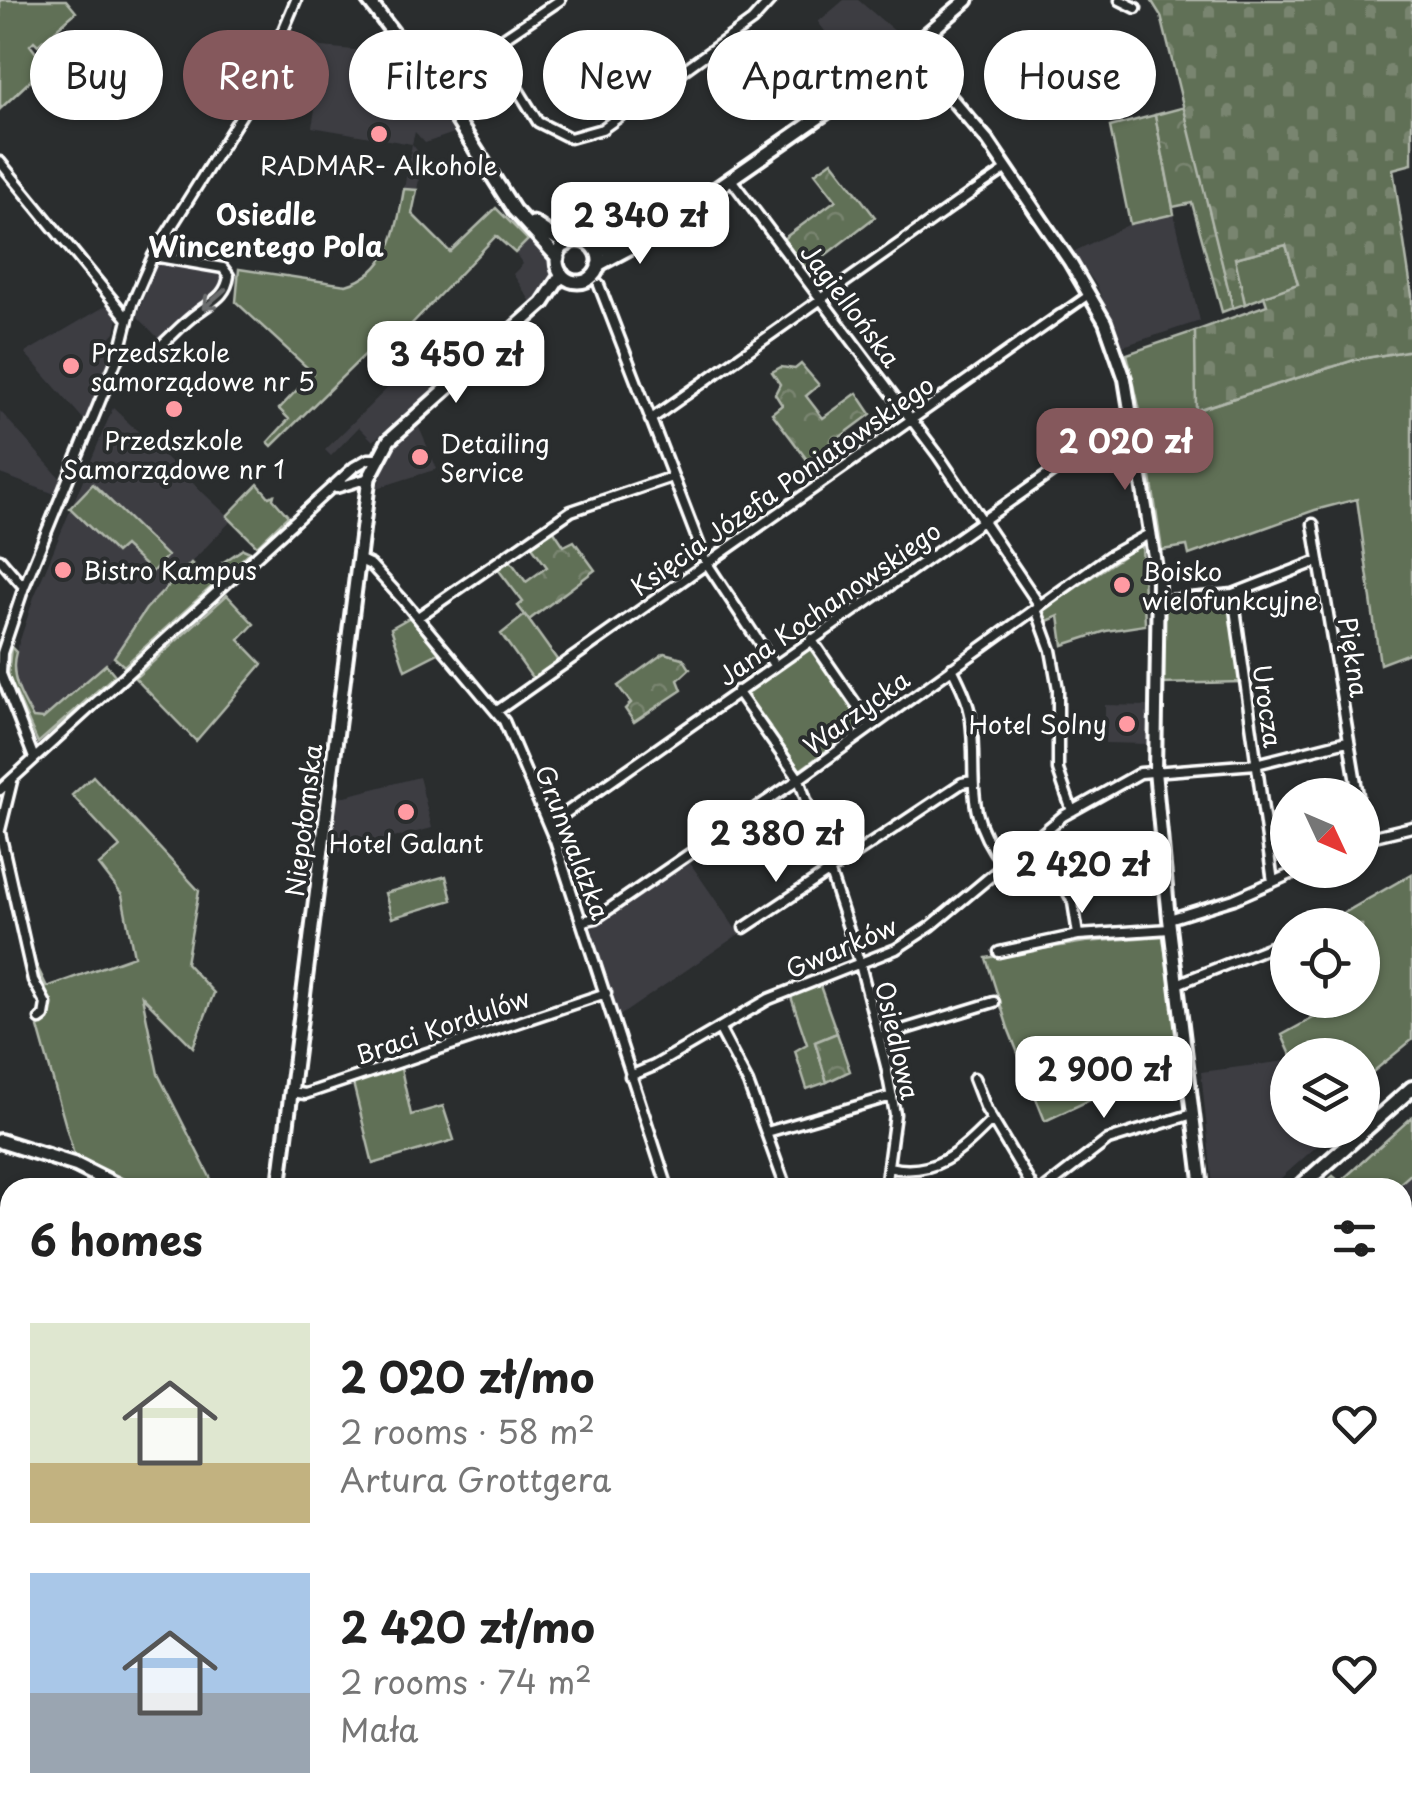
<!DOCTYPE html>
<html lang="en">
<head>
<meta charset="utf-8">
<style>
	body { margin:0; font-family:"Playpen Sans",sans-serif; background:#f2f2f2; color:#222; height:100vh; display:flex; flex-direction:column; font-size:38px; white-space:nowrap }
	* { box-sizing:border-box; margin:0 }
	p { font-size:32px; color:#767676 }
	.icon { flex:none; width:55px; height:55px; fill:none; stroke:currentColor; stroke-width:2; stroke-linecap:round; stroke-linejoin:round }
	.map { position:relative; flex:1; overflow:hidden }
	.drawer { position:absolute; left:0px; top:1178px; width:1412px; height:642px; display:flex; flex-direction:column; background:#fff; border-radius:30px 30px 0 0; box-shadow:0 2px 8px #0004 }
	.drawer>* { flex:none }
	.top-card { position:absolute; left:30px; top:30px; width:1352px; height:90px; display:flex; gap:20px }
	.needle { width:65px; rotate:134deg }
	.fabs { position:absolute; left:1270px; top:778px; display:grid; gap:20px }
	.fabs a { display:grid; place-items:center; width:110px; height:110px; border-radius:50%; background:#fff; box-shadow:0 2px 8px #0004; font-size:50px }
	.price { position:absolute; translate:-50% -85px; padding:0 22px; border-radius:20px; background:#fff; color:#222; font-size:32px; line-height:65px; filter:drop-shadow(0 2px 5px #0008) }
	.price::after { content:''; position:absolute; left:50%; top:60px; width:30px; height:22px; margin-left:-15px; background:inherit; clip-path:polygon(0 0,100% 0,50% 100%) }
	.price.on { background:#85585c; color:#fff }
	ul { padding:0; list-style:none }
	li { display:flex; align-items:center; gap:30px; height:250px; padding:0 30px }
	li span { display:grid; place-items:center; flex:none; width:280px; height:200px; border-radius:0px; color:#555 }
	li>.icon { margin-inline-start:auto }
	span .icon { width:120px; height:120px; fill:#fffc; stroke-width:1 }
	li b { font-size:42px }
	h2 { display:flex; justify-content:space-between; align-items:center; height:120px; padding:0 30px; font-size:42px }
	.chip { padding:0 35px; border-radius:45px; background:#fff; box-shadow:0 2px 8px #0004; font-size:35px; line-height:90px }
	.chip.on { background:#85585c; color:#fff }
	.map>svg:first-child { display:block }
	.built { fill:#3d3d43 }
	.green { fill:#616f57; stroke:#b0b7ab; stroke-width:2.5 }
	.forest { fill:url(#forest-crowns); stroke:#b0b7ab; stroke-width:2.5 }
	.cemetery { fill:url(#cemetery-stones); stroke:#b0b7ab; stroke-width:2.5 }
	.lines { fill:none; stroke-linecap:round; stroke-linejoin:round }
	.pedestrian-casing { stroke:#fff; stroke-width:14 }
	.minor-casing { stroke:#fff; stroke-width:15 }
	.tertiary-casing { stroke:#fff; stroke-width:18 }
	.secondary-casing { stroke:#fff; stroke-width:19 }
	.primary-casing { stroke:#fff; stroke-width:20 }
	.pedestrian { stroke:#2a2d2e; stroke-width:6 }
	.minor { stroke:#2a2d2e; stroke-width:8 }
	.tertiary { stroke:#2a2d2e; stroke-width:10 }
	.secondary { stroke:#2a2d2e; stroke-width:11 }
	.primary { stroke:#2a2d2e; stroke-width:12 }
	.oneway { stroke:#6a6c6d }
	.poi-dot { fill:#ff9aa2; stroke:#2a2d2e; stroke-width:4 }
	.labels { text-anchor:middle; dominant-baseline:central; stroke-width:8; stroke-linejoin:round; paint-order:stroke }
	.poi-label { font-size:25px; fill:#fff; stroke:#2a2d2e; text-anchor:start }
	.street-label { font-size:25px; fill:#fff; stroke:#2a2d2e }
	.neighbourhood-label { font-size:28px; font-weight:bold; fill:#fff; stroke:#2a2d2e }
</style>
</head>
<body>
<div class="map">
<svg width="1412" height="1818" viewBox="0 0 1412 1818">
	<defs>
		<pattern id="forest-crowns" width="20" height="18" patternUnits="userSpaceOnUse" patternTransform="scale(2.5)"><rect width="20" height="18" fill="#616f57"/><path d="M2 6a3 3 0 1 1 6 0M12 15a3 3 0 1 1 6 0" fill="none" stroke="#798570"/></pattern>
		<pattern id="cemetery-stones" width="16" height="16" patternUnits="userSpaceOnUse" patternTransform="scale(2.5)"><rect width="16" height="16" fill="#616f57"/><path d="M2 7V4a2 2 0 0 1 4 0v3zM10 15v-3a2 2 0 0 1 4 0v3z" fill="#798570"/></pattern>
	</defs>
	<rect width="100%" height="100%" fill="#2a2d2e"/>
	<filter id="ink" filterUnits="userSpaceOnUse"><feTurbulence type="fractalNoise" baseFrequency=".01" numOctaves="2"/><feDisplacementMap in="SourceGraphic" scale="20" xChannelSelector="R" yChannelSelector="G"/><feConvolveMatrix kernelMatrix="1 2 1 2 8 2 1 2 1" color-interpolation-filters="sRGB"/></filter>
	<g filter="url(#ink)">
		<path class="built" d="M844,0h14l52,44 -68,50 -28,-34 13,-26 -9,-12z
			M292,31l30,16 42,4 24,-14 66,96 -29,10 -10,-11 -3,12 11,14 -6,32 -13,-1 8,-45 -100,-17 4,-23 -15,-3 -3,-8 -32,-6z
			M1174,214l26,107 -77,25 -26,-60 -24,-34 57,-28z
			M528,240l21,17 5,18 -7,15 -16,12 -18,-28 10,-10 -8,-11z
			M164,255l69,14 -3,21 -61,59 -32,-33 19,-51z
			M109,304l9,14 -3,14 -7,8 5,4 -10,35 -18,42 -60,-68z
			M412,364l21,25 -60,52 -14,-14 -28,29 -6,-6z
			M113,408l119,112 -86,89 -31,47 -72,64 -11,-2 -14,-28 -6,-25 22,-68z
			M0,411l61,68 -6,15 -55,-20z
			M418,425l19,44 -60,19 13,-37z
			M1105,705l43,1v38l-43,-1z
			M419,777l13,51 -100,26 6,-56z
			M690,863l49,71 -121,83 -26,-89z
			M1287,1061l1,69h26l4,4 -6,6 5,6 -46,41h-58l-12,-115z
			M1412,1170v225l-9,9 -1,-216h-9z"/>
		<path class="green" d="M0,0h66l10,12 -38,33 -4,-4 -4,4 16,21 -46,43z
			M1155,115l19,99 -44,10 -20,-97z
			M404,189l13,1 -5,24 38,38 46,-44 32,32 -13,13 -19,-17 -95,99 -8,-8 -121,119 -4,-4 21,-23 -10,-10 34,-36 -77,-71 3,-33 107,16c44,-12 51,-56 58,-96z
			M1286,245l12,39 -53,20 -11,-46z
			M1195,331l2,79 157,-50 58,-10v302l-32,12 -23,-165 -42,11 -126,45 -2,-9 -25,4 -19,-126 -16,-70z
			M93,484l74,72 -15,16 -28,-26 -8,7 -46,-45z
			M258,484l11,13 5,-2 -1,4 15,17 -31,30 -30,-30z
			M1142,543l3,82 -39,6 -43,14 -4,-29 -14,6 -2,-12z
			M243,549l7,3 -126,114 -10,-9 32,-48 45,-46 13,12z
			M227,595l27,29 -15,16 23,24 -66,77 -61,-63z
			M1221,598l8,3 11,81 -78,2v-70l7,-9z
			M525,615l33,46 -25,18 -32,-45z
			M412,616l30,35 -37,19 -14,-42z
			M11,647l5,5c-7,24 5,45 17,66l10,1 63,-55 9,11 -77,68 -30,-68z
			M807,647l6,1 51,75 -64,47 -55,-78z
			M93,776l106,115 -13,72 28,30 -21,54 -51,-51 16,78 57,113h-78l-63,-32 -36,-128 12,-12c1,-21 -14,-43 -20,-63l17,35 87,-31 -12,-61 -23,-30 21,-18 -48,-52z
			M1412,874v166l-49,40 -1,-25h-71l-9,-20 64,-35h16v-75h-39z
			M446,876l6,24 -60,18 -7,-25z
			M1163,936l19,136 -58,12 -79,37 -37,-93 -22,-70 99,-16z
			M819,983l18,50 -22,9 12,40 -20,7 -12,-38 12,-7 -17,-50z
			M400,1064l11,51 32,-9 11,34 -81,24 -21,-85z
			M1412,1117v56l-16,14h-75l12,-11 7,6z
			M777,1810h308l4,8h-332z"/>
		<path class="forest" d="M1185,107l48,201 -11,4 -30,-109 -19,4 -18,-92z
			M832,161l43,56 -69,53 -23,-31 53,-39 -21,-27z
			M801,364l18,21 -13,11 17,22 34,-25 14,21 -63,47 -36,-48 10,-8 -7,-11 5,-10 -8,-12 9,-5 14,2z
			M552,528l12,18 10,-5 21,29 -66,50 -11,-14 5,-4 -26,-34 12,-9 17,23 21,-15 -17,-23z
			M664,653l19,5 7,11 -12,11 4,10 -48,32 -9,-13 6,-6 -13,-17z
			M837,1033l13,38 -23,11 -12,-40z"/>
		<path class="cemetery" d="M1151,0h261v164l-19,5 19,126v55l-58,10 -158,50 -1,-79 72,-26 -3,-9 34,-12 -12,-39 -51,13 10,46 -12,4 -72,-292z"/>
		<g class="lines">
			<g class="pedestrian-casing">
				<path id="pedestrian" d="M971,193l37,-25
					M1060,315l30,-21"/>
			</g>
			<g class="minor-casing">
				<path id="minor" d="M1120,0l16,8
					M491,46l47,76 32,16 32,-9 150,-108 19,-21
					M434,85l126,-85
					M0,162l128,157
					M730,178l208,277 102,151
					M153,256l70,12 6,8c-3,21 -17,25 -32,37 -14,10 -26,24 -39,35
					M599,285l107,277 68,103
					M650,420l321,-227
					M336,488l33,-10
					M1313,524l45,271
					M0,559l24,28
					M358,559l13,6 31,34 102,122 51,120 113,347
					M1233,594l40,288
					M1159,601l74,-7 85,-33
					M1036,609l15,41 7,39v81l14,41
					M418,617l153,-106 101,-34
					M811,639l60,87
					M952,668c8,16 17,34 19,52 7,59 -9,91 32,144
					M737,691l62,88 61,185 26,102 9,48 -10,74
					M497,711l563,-396
					M34,758l-33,-84 1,-21 22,-66 96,-235 12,-48 21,-48 106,-169 37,-87
					M0,790l354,-323 14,-8h8
					M1362,816l6,20
					M548,823l12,-6 572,-401
					M0,830l12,-49
					M0,833l33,147 13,24 -2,12 -4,3
					M1038,836l35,66 5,33
					M1362,839l50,-12
					M1169,919l65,-20 66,-29
					M583,921l13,-3 203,-139 310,-223 42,-23
					M744,928l218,-145 10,-2
					M999,952l79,-17 92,-6
					M1177,984l111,-44
					M719,1028l29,55 38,105
					M879,1037l115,-35
					M630,1076l24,-10 115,-67 127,-50 35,-23 132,-110 77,-43 116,-9 91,-23
					M974,1078l12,31 47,79
					M291,1092l14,2 301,-101
					M767,1132l125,-36
					M888,1167c47,11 73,-16 104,-47
					M1046,1188l62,-48 85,-26
					M1402,1506l10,-9
					M1402,1552l10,17
					M18,1818l13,-8"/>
			</g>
			<g class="tertiary-casing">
				<path id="tertiary" d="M910,51l78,90 82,121 35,60 20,57 33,202 -3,190 14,148 33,269
					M1402,1744l10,16"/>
			</g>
			<g class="secondary-casing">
				<path id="secondary" d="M368,0l75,98 71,112 44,48
					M533,223l33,22
					M557 261a21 21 0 1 1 42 0a21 21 0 1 1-42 0Z
					M595,249l14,1 21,-9
					M598,265l39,-21 237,-165 93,-79
					M279,1188l90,-710 20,-38 154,-137 19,-29
					M197,1818l1,-8"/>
			</g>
			<g class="primary-casing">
				<path id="primary" d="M0,1141l76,24 46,23
					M1299,1188l113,-100"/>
			</g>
			<use href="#pedestrian" class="pedestrian"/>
			<use href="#minor" class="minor"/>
			<use href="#tertiary" class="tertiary"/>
			<use href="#secondary" class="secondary"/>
			<use href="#primary" class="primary"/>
		</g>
		<defs><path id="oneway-shaft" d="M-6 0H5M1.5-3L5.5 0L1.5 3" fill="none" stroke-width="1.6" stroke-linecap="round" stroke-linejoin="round" transform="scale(2.5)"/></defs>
		<use class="oneway" href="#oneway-shaft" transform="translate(214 299) rotate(139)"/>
	</g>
	<g class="poi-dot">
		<circle cx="379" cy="134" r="10"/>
		<circle cx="71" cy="366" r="10"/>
		<circle cx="174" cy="409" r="10"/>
		<circle cx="420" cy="457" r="10"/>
		<circle cx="63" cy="570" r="10"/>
		<circle cx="1122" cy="585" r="10"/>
		<circle cx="1127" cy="724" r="10"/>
		<circle cx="406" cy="812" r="10"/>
	</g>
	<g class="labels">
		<g class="poi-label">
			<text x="379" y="165" text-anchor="middle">RADMAR- Alkohole</text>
			<text x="91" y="352">Przedszkole<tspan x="91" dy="29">samorządowe nr 5</tspan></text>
			<text x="174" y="440" text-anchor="middle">Przedszkole<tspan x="174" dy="29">Samorządowe nr 1</tspan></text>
			<text x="440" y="443">Detailing<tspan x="440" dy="29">Service</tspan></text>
			<text x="83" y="570">Bistro Kampus</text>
			<text x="1142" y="571">Boisko<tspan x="1142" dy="29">wielofunkcyjne</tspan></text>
			<text x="1107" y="724" text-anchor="end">Hotel Solny</text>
			<text x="406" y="843" text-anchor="middle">Hotel Galant</text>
		</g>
		<g class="street-label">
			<text transform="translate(851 305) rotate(53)">Jagiellońska</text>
			<text transform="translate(782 485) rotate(-35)">Księcia Józefa Poniatowskiego</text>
			<text transform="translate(829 603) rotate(-35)">Jana Kochanowskiego</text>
			<text transform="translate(1354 657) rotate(81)">Piękna</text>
			<text transform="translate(1268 706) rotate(82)">Urocza</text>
			<text transform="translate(856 712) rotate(-36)">Warzycka</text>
			<text transform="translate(303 820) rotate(-83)">Niepołomska</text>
			<text transform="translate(573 842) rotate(69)">Grunwaldzka</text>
			<text transform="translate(841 947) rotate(-23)">Gwarków</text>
			<text transform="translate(442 1026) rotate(-19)">Braci Kordulów</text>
			<text transform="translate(898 1040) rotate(77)">Osiedlowa</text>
		</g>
		<g class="neighbourhood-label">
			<text x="266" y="213">Osiedle<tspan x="266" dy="32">Wincentego Pola</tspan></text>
		</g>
	</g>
</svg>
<div class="fabs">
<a><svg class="needle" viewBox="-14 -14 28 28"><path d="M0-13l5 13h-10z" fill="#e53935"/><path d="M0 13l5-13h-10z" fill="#767676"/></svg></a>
<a><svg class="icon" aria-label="locate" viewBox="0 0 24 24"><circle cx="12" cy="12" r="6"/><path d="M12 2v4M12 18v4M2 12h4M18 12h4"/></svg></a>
<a><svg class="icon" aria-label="layers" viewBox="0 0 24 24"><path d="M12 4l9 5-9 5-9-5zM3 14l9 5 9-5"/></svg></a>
</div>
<b class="price" style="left:640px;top:267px">2 340 zł</b>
<b class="price" style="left:456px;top:406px">3 450 zł</b>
<b class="price on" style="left:1125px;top:493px">2 020 zł</b>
<b class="price" style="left:776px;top:885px">2 380 zł</b>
<b class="price" style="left:1082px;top:916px">2 420 zł</b>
<b class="price" style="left:1104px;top:1121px">2 900 zł</b>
<div class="top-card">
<a class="chip">Buy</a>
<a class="chip on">Rent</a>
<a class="chip">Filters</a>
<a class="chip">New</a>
<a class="chip">Apartment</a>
<a class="chip">House</a>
</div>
<section class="drawer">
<h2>6 homes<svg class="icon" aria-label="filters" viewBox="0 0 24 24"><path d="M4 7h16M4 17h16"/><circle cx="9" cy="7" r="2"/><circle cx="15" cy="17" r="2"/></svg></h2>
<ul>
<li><span style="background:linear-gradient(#dfe7d0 70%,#c2b280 0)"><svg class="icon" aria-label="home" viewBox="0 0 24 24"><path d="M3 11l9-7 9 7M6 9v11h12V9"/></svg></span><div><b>2 020 zł/mo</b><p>2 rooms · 58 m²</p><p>Artura Grottgera</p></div><svg class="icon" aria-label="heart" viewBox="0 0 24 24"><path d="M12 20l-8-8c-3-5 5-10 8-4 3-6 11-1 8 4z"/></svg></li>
<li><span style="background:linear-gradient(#a9c7e8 60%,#9aa5b1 0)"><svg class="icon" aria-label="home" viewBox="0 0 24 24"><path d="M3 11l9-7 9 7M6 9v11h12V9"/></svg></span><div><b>2 420 zł/mo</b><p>2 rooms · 74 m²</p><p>Mała</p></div><svg class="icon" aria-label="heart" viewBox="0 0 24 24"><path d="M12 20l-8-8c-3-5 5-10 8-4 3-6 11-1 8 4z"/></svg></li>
</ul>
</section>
</div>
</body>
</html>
